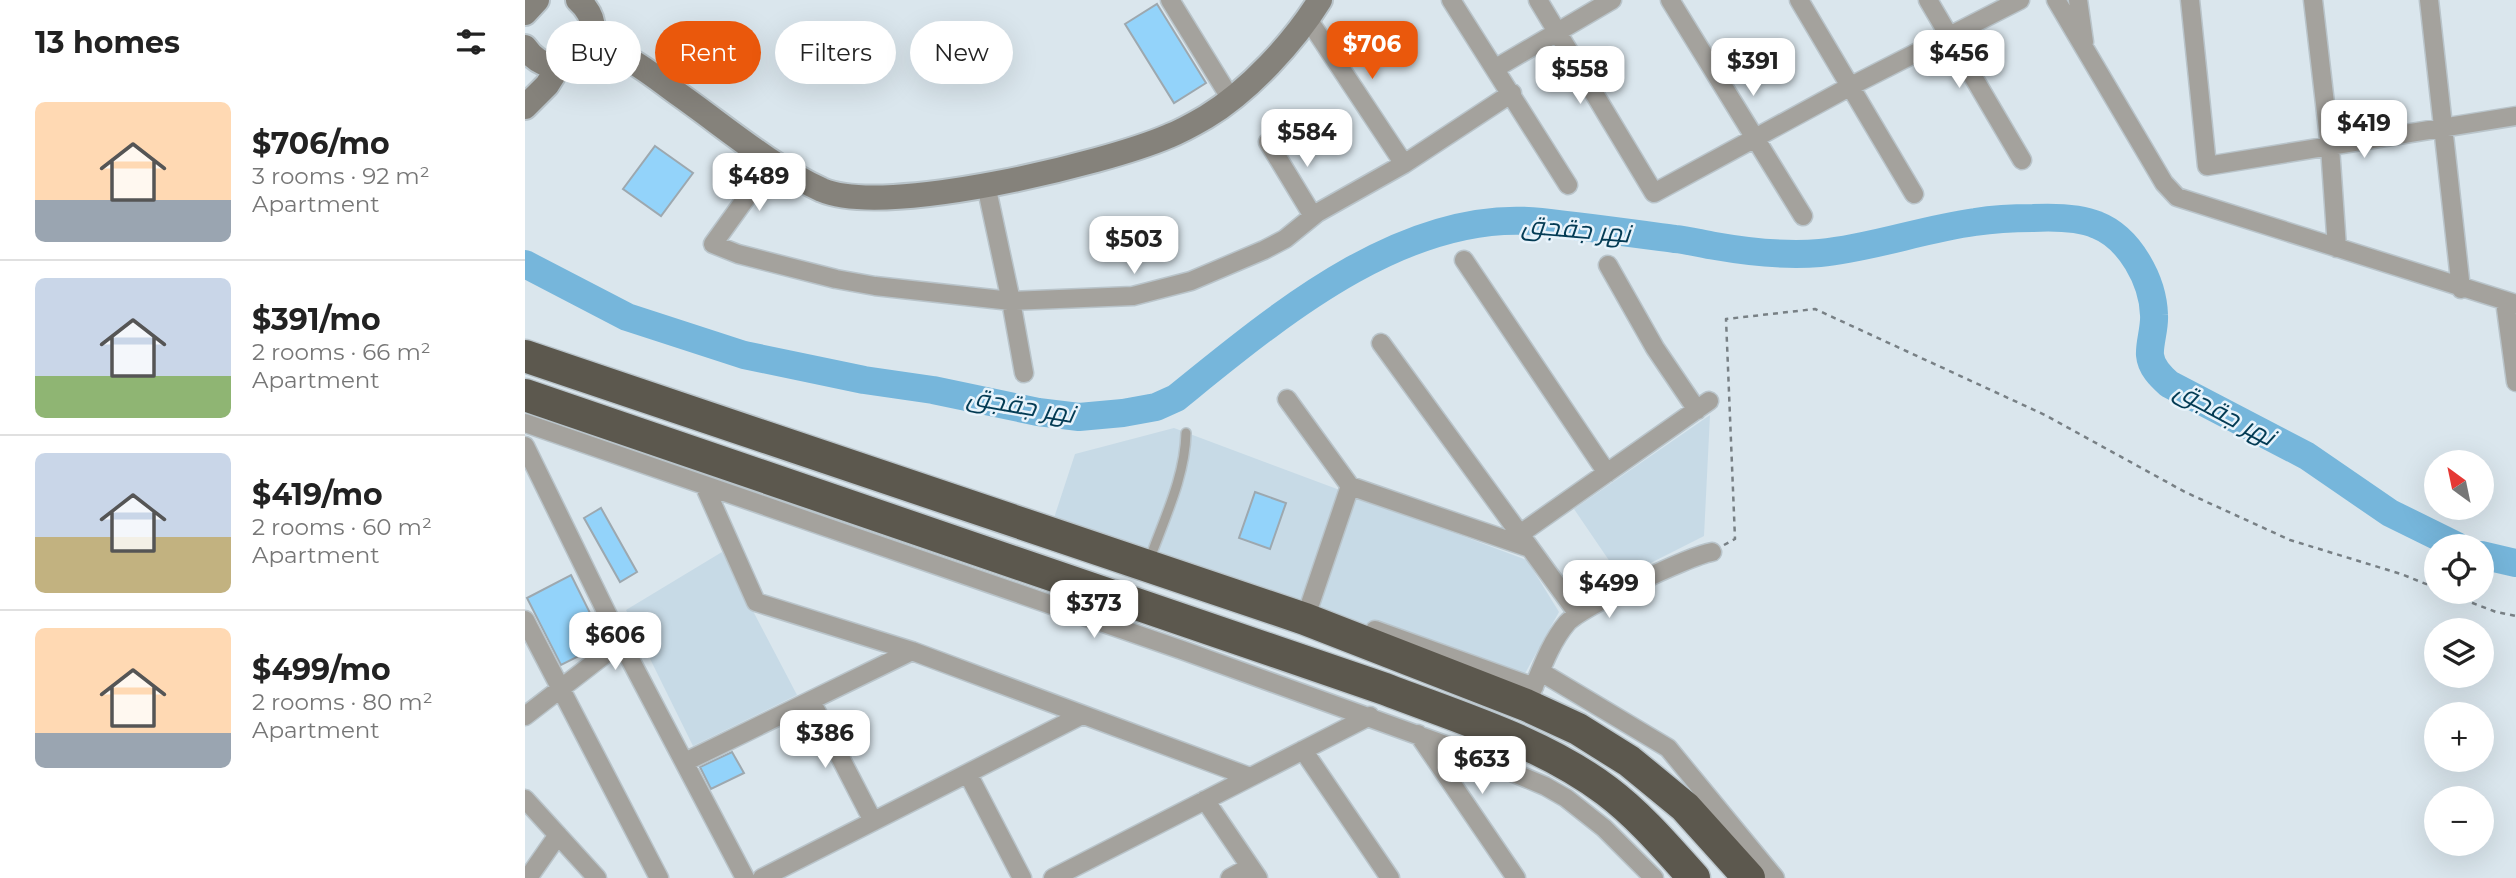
<!DOCTYPE html>
<html lang="en">
<head>
<meta charset="utf-8">
<style>
	body { margin:0; font-family:Montserrat,Cairo,sans-serif; background:#f6f6f6; color:#222; height:100vh; display:flex; flex-direction:column; font-size:26px; white-space:nowrap }
	* { box-sizing:border-box; margin:0 }
	p { font-size:23px; color:#767676 }
	.icon { flex:none; width:38px; height:38px; fill:none; stroke:currentColor; stroke-width:2; stroke-linecap:round; stroke-linejoin:round }
	.map { position:relative; flex:1; overflow:hidden }
	.drawer { display:flex; flex-direction:column; background:#fff; width:525px }
	.drawer>* { flex:none }
	.guide { position:absolute; left:21px; top:21px; width:665px; height:63px; display:flex; gap:14px }
	.needle { width:46px; rotate:327deg }
	.tools { position:absolute; left:1899px; top:450px; display:grid; gap:14px }
	.tools a { display:grid; place-items:center; width:70px; height:70px; border-radius:50%; background:#fff; box-shadow:0 7px 28px #0002; font-size:35px }
	.price { position:absolute; translate:-50% -60px; padding:0 16px; border-radius:14px; background:#fff; color:#222; font-size:23px; line-height:46px; filter:drop-shadow(0 2px 4px #0008) }
	.price::after { content:''; position:absolute; left:50%; top:42px; width:21px; height:16px; margin-left:-10px; background:inherit; clip-path:polygon(0 0,100% 0,50% 100%) }
	.price.on { background:#ea580c; color:#fff }
	ul { padding:0; list-style:none }
	li { display:flex; align-items:center; gap:21px; height:175px; padding:0 35px }
	li+li { border-top:2px solid #e0e0e0 }
	li span { display:grid; place-items:center; flex:none; width:196px; height:140px; border-radius:10px; color:#555 }
	li>.icon { margin-inline-start:auto }
	span .icon { width:84px; height:84px; fill:#fffc; stroke-width:1 }
	li b { font-size:30px }
	h2 { display:flex; justify-content:space-between; align-items:center; height:84px; padding:0 35px; font-size:30px }
	.pill { padding:0 24px; border-radius:32px; background:#fff; box-shadow:0 7px 28px #0002; font-size:24px; line-height:63px }
	.pill.on { background:#ea580c; color:#fff }
	main { display:flex; flex:1; min-height:0 }
	.map>svg:first-child { display:block }
	.built { fill:#c7dae6 }
	.lines { fill:none; stroke-linecap:round; stroke-linejoin:round }
	.river { stroke:#76b6db; stroke-width:28 }
	.building { fill:#93d3fa; stroke:#9da8af; stroke-width:2 }
	.lane-casing { stroke:#b9c4ca; stroke-width:12 }
	.street-casing { stroke:#b9c4ca; stroke-width:21 }
	.secondary-casing { stroke:#b9c4ca; stroke-width:28 }
	.highway-casing { stroke:#b9c4ca; stroke-width:35 }
	.path { stroke:#788085; stroke-width:2.5; stroke-dasharray:5 5; stroke-linecap:butt }
	.lane { stroke:#a4a29d; stroke-width:9 }
	.street { stroke:#a4a29d; stroke-width:18 }
	.secondary { stroke:#85827b; stroke-width:24 }
	.highway { stroke:#5c584e; stroke-width:32 }
	.labels { text-anchor:middle; dominant-baseline:central; stroke-width:5; stroke-linejoin:round; paint-order:stroke }
	.water-label { font-size:26px; font-style:italic; fill:#033b54; stroke:#e8f3fb }
</style>
</head>
<body>
<main>
<section class="drawer">
<h2>13 homes<svg class="icon" aria-label="filters" viewBox="0 0 24 24"><path d="M4 7h16M4 17h16"/><circle cx="9" cy="7" r="2"/><circle cx="15" cy="17" r="2"/></svg></h2>
<ul>
<li><span style="background:linear-gradient(#ffd9b3 70%,#9aa5b1 0)"><svg class="icon" aria-label="home" viewBox="0 0 24 24"><path d="M3 11l9-7 9 7M6 9v11h12V9"/></svg></span><div><b>$706/mo</b><p>3 rooms · 92 m²</p><p>Apartment</p></div></li>
<li><span style="background:linear-gradient(#c9d6e8 70%,#8fb573 0)"><svg class="icon" aria-label="home" viewBox="0 0 24 24"><path d="M3 11l9-7 9 7M6 9v11h12V9"/></svg></span><div><b>$391/mo</b><p>2 rooms · 66 m²</p><p>Apartment</p></div></li>
<li><span style="background:linear-gradient(#c9d6e8 60%,#c2b280 0)"><svg class="icon" aria-label="home" viewBox="0 0 24 24"><path d="M3 11l9-7 9 7M6 9v11h12V9"/></svg></span><div><b>$419/mo</b><p>2 rooms · 60 m²</p><p>Apartment</p></div></li>
<li><span style="background:linear-gradient(#ffd9b3 75%,#9aa5b1 0)"><svg class="icon" aria-label="home" viewBox="0 0 24 24"><path d="M3 11l9-7 9 7M6 9v11h12V9"/></svg></span><div><b>$499/mo</b><p>2 rooms · 80 m²</p><p>Apartment</p></div></li>
</ul>
</section>
<div class="map">
<svg width="1991" height="878" viewBox="0 0 1991 878">
	<rect width="100%" height="100%" fill="#dae6ed"/>
	<path class="built" d="M1185,415l-6,121 -83,42 -47,-69z
		M649,428l353,132 32,52 -36,65 -470,-156 22,-67z
		M197,552l75,143 -104,51 -67,-136z"/>
	<g class="lines">
		<path class="river" d="M0,264l102,53 117,38 120,25 69,10 105,22 41,5 44,-4 33,-6 20,-9c99,-80 229,-191 365,-176 45,5 89,11 134,17 13,1 27,5 40,7 34,6 70,10 105,7 52,-5 103,-24 155,-31 19,-3 39,-4 58,-4 21,-1 45,-1 64,7 33,13 56,56 57,90 1,13 -5,29 -4,40 1,12 10,21 19,29l138,72 83,57 67,33
			M1956,555l35,8"/>
	</g>
	<path class="building" d="M632,4l49,79 -32,20 -49,-79z
		M130,146l38,27 -32,43 -38,-27z
		M730,492l31,11 -16,46 -31,-11z
		M76,508l36,64 -17,10 -36,-64z
		M46,575l25,50 -5,21 -14,11 -16,8 -34,-67z
		M207,752l12,21 -33,16 -11,-22z"/>
	<g class="lines">
		<g class="lane-casing">
			<path id="lane" d="M624,561c15,-42 36,-84 37,-128"/>
		</g>
		<g class="street-casing">
			<path id="street" d="M645,0l61,99
				M926,0l117,185
				M1013,0l116,193 197,-107 169,-86
				M1145,0l133,216
				M1274,0l115,194
				M1403,0l94,160
				M1531,0l108,183 13,14 339,107
				M1553,0l6,42
				M1665,0l17,166 309,-50
				M1788,0l17,147 7,101
				M1904,0l32,289
				M783,19l96,145
				M971,68l116,-68
				M743,142l45,74
				M248,161l-60,83 25,10 98,25 39,7 136,15 122,-5 58,-15 73,-31 21,-11 32,-26 87,-49 108,-71
				M461,185l25,116 13,72
				M939,260l143,213
				M1083,265l47,83 42,62
				M1980,301l11,81
				M856,343l197,271
				M762,399l63,87 180,62
				M0,423l657,227 277,100 86,36 21,12 38,30 50,50
				M0,446l96,196 124,236
				M179,485l52,117 156,49 338,126
				M985,541l199,-140
				M780,619l45,-133
				M0,620l134,258
				M850,630l159,57
				M1016,672l127,76 107,130
				M286,701l62,120
				M1001,705c12,-26 22,-60 41,-82 14,-16 122,-67 145,-71
				M0,716l96,-74
				M893,734l98,144
				M778,750l87,128
				M160,762l227,-111
				M443,774l54,104
				M0,799l72,79
				M680,800l53,78
				M3,878l30,-43
				M237,878l320,-163
				M528,878l317,-162
				M705,878l20,-11"/>
		</g>
		<g class="secondary-casing">
			<path id="secondary" d="M0,13l12,-13
				M65,45c10,3 20,6 30,10 20,9 39,25 57,38 47,33 93,73 145,97 63,27 282,-26 347,-54 13,-5 25,-12 37,-19 43,-26 88,-75 114,-117
				M0,47c33,48 97,-8 53,-47
				M0,107l22,-22 12,-19"/>
		</g>
		<g class="highway-casing">
			<path id="highway" d="M0,356l780,263 221,86 52,24 51,32 56,46 64,71
				M0,395l860,294c75,29 157,53 222,102 33,25 60,57 87,87"/>
		</g>
		<path class="path" d="M1199,545l11,-6 -9,-220 89,-10 230,106 140,77 105,48 111,34 35,14
			M1919,592l52,20 20,4"/>
		<use href="#lane" class="lane"/>
		<use href="#street" class="street"/>
		<use href="#secondary" class="secondary"/>
		<use href="#highway" class="highway"/>
	</g>
	<g class="labels">
		<g class="water-label">
			<text transform="translate(1051 229) rotate(5)">نهر جقجق</text>
			<text transform="translate(496 405) rotate(10)">نهر جقجق</text>
			<text transform="translate(1700 413) rotate(28)">نهر جقجق</text>
		</g>
	</g>
</svg>
<div class="tools">
<a><svg class="needle" viewBox="-14 -14 28 28"><path d="M0-13l5 13h-10z" fill="#e53935"/><path d="M0 13l5-13h-10z" fill="#767676"/></svg></a>
<a><svg class="icon" aria-label="locate" viewBox="0 0 24 24"><circle cx="12" cy="12" r="6"/><path d="M12 2v4M12 18v4M2 12h4M18 12h4"/></svg></a>
<a><svg class="icon" aria-label="layers" viewBox="0 0 24 24"><path d="M12 4l9 5-9 5-9-5zM3 14l9 5 9-5"/></svg></a>
<a>+</a>
<a>−</a>
</div>
<b class="price on" style="left:847px;top:81px">$706</b>
<b class="price" style="left:1434px;top:90px">$456</b>
<b class="price" style="left:1228px;top:98px">$391</b>
<b class="price" style="left:1055px;top:106px">$558</b>
<b class="price" style="left:1839px;top:160px">$419</b>
<b class="price" style="left:782px;top:169px">$584</b>
<b class="price" style="left:234px;top:213px">$489</b>
<b class="price" style="left:609px;top:276px">$503</b>
<b class="price" style="left:1084px;top:620px">$499</b>
<b class="price" style="left:569px;top:640px">$373</b>
<b class="price" style="left:90px;top:672px">$606</b>
<b class="price" style="left:300px;top:770px">$386</b>
<b class="price" style="left:957px;top:796px">$633</b>
<div class="guide">
<a class="pill">Buy</a>
<a class="pill on">Rent</a>
<a class="pill">Filters</a>
<a class="pill">New</a>
</div>
</div>
</main>
</body>
</html>
